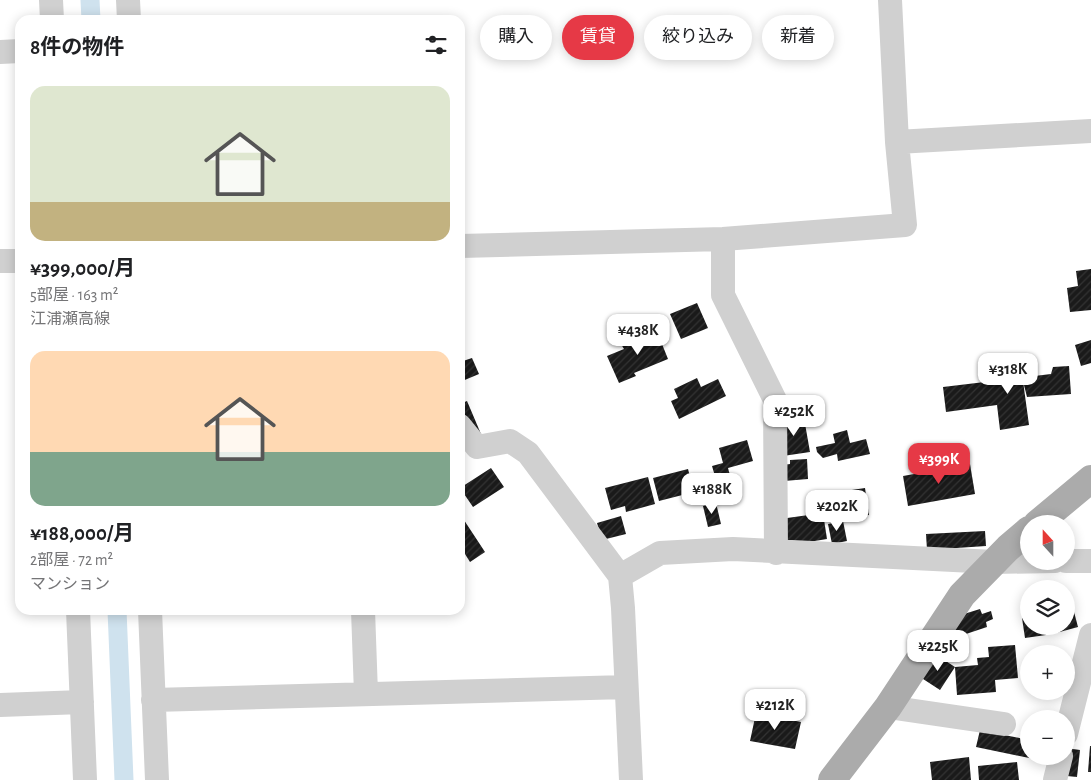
<!DOCTYPE html>
<html lang="ja">
<head>
<meta charset="utf-8">
<style>
	body { margin:0; font-family:"Alegreya Sans","Noto Sans JP",sans-serif; background:#f2f2f2; color:#202124; height:100vh; display:flex; flex-direction:column; font-size:19px; white-space:nowrap }
	* { box-sizing:border-box; margin:0 }
	p { font-size:16px; color:#757577 }
	.icon { flex:none; width:28px; height:28px; fill:none; stroke:currentColor; stroke-width:2; stroke-linecap:round; stroke-linejoin:round }
	.map { position:relative; flex:1; overflow:hidden }
	.drawer { position:absolute; left:15px; top:15px; width:450px; height:600px; display:flex; flex-direction:column; background:#fff; border-radius:15px; box-shadow:0 2px 12px #0003 }
	.drawer>* { flex:none }
	.hud { position:absolute; left:480px; top:15px; width:475px; height:45px; display:flex; gap:10px }
	.needle { width:32px; rotate:339deg }
	.controls { position:absolute; left:1020px; top:515px; display:grid; gap:10px }
	.controls a { display:grid; place-items:center; width:55px; height:55px; border-radius:50%; background:#fff; box-shadow:0 2px 12px #0003; font-size:25px }
	.price { position:absolute; translate:-50% -42px; padding:0 11px; border-radius:10px; background:#fff; color:#222; font-size:16px; line-height:32px; filter:drop-shadow(0 1px 2px #0008) }
	.price::after { content:''; position:absolute; left:50%; top:30px; width:15px; height:11px; margin-left:-8px; background:inherit; clip-path:polygon(0 0,100% 0,50% 100%) }
	.price.on { background:#e63946; color:#fff }
	ul { padding:0; list-style:none }
	li { display:grid; align-content:center; gap:10px; height:265px; padding:0 15px }
	li span { display:grid; place-items:center; height:155px; border-radius:15px; color:#555 }
	li>.icon { margin-inline-start:auto }
	span .icon { width:90px; height:90px; fill:#fffc; stroke-width:1 }
	li b { font-size:21px }
	h2 { display:flex; justify-content:space-between; align-items:center; height:60px; padding:0 15px; font-size:21px }
	.pill { padding:0 18px; border-radius:22px; background:#fff; box-shadow:0 2px 12px #0003; font-size:18px; line-height:45px }
	.pill.on { background:#e63946; color:#fff }
	.map>svg:first-child { display:block }
	.lines { fill:none; stroke-linecap:round; stroke-linejoin:round }
	.canal { stroke:#cfe2ee; stroke-width:19 }
	.building { fill:url(#building-hatch) }
	.minor { stroke:#d0d0d0; stroke-width:24 }
	.major { stroke:#ababab; stroke-width:28 }
</style>
</head>
<body>
<div class="map">
<svg width="1091" height="780" viewBox="0 0 1091 780">
	<defs>
		<pattern id="building-hatch" width="6" height="6" patternUnits="userSpaceOnUse" patternTransform="scale(1.25)"><rect width="6" height="6" fill="#1a1a1a"/><path d="M-1 1l2-2M0 6l6-6M5 7l2-2" fill="none" stroke="#333"/></pattern>
	</defs>
	<rect width="100%" height="100%" fill="#fff"/>
	<g class="lines">
		<path class="canal" d="M90,0l1,20
			M117,610l7,170"/>
	</g>
	<path class="building" d="M1091,269v41l-21,2 -3,-24 11,-2 -2,-15z
		M697,303l11,25 -27,11 -11,-25z
		M656,329l12,30 -34,14 2,3 -17,7 -12,-27 17,-7 -3,-5z
		M1091,340v23l-10,3 -6,-21z
		M472,358l7,16 -19,8v-20z
		M1069,366l2,28 -44,3 -4,-16 6,44 -29,5 -3,-25 -51,7 -3,-25 108,-13 2,-7z
		M697,378l4,9 17,-8 8,17 -47,23 -8,-18 7,-3 -4,-9z
		M467,401l14,33 -21,4v-34z
		M804,418l6,34 -27,4 -6,-33z
		M847,430l3,13 16,-4 4,15 -32,7 -1,-7 -14,4 -6,-6 -1,-5 19,-4 -2,-9z
		M747,440l6,21 -25,7 3,11 -14,4 -5,-17 11,-3 -4,-15z
		M807,459l1,20 -24,2 -2,-16 8,-1v-4z
		M970,464l5,30 -67,12 -5,-30z
		M491,468l13,19 -31,20 -13,-19z
		M688,469l6,23 -35,9 -6,-23z
		M648,477l7,27 -29,8 -1,-6 -14,4 -6,-22z
		M865,488l4,27 -33,5 -4,-27z
		M716,503l5,21 -13,3 -5,-21z
		M823,513l4,26 -43,7 -4,-27z
		M460,514l25,38 -15,10 -10,-16z
		M621,516l5,18 -24,6 -5,-17z
		M843,521l4,20 -15,3 -4,-20z
		M985,531l1,15 -59,4 -1,-16z
		M1073,608l5,19 -22,6 -2,-7h12v-16z
		M980,609l2,5 9,-3 2,8 -7,3 1,5 -30,10 -6,-19z
		M1029,617v9h16l1,9 -21,3 -3,-20z
		M1015,645l3,33 -23,2 1,12 -39,3 -2,-28 23,-2 -1,-7 12,-1 -1,-10z
		M935,654l20,13 -15,23 -20,-13z
		M756,713l45,9 -6,27 -45,-8z
		M980,730l49,10v16h6l-1,3 -58,-12z
		M1090,746h1v26h-3z
		M1066,748l14,2 -3,27 -20,-2z
		M969,757l2,23h-39l-2,-18z
		M1017,762l2,18h-40l-1,-14z"/>
	<g class="lines">
		<path class="minor" d="M51,0l1,20
			M128,0l1,20
			M0,52l20,-1
			M897,142l194,-11
			M723,239v56l52,105 1,153
			M460,246l263,-7 182,-14 -8,-83 -7,-142
			M0,261h20
			M460,426l17,21 33,-6 18,12 92,123 3,32 8,172
			M1066,561h25
			M620,576l40,-23 73,-4 261,13 61,-1
			M78,610l7,170
			M150,610l7,170
			M363,610l3,84
			M153,700l473,-13
			M0,705l82,-3
			M888,707l116,17
			M1066,734l25,-99
			M1055,780l6,-24"/>
		<path class="major" d="M1037,524l54,-45
			M832,780l56,-73 74,-112 46,-47 21,-18"/>
	</g>
</svg>
<div class="controls">
<a><svg class="needle" viewBox="-14 -14 28 28"><path d="M0-13l5 13h-10z" fill="#e53935"/><path d="M0 13l5-13h-10z" fill="#757577"/></svg></a>
<a><svg class="icon" aria-label="layers" viewBox="0 0 24 24"><path d="M12 4l9 5-9 5-9-5zM3 14l9 5 9-5"/></svg></a>
<a>+</a>
<a>−</a>
</div>
<b class="price" style="left:638px;top:356px">¥438K</b>
<b class="price" style="left:1008px;top:395px">¥318K</b>
<b class="price" style="left:794px;top:437px">¥252K</b>
<b class="price on" style="left:939px;top:485px">¥399K</b>
<b class="price" style="left:712px;top:515px">¥188K</b>
<b class="price" style="left:837px;top:532px">¥202K</b>
<b class="price" style="left:938px;top:672px">¥225K</b>
<b class="price" style="left:775px;top:731px">¥212K</b>
<div class="hud">
<a class="pill">購入</a>
<a class="pill on">賃貸</a>
<a class="pill">絞り込み</a>
<a class="pill">新着</a>
</div>
<section class="drawer">
<h2>8件の物件<svg class="icon" aria-label="filters" viewBox="0 0 24 24"><path d="M4 7h16M4 17h16"/><circle cx="9" cy="7" r="2"/><circle cx="15" cy="17" r="2"/></svg></h2>
<ul>
<li><span style="background:linear-gradient(#dfe7d0 75%,#c2b280 0)"><svg class="icon" aria-label="home" viewBox="0 0 24 24"><path d="M3 11l9-7 9 7M6 9v11h12V9"/></svg></span><div><b>¥399,000/月</b><p>5部屋 · 163 m²</p><p>江浦瀬高線</p></div></li>
<li><span style="background:linear-gradient(#ffd9b3 65%,#7fa58c 0)"><svg class="icon" aria-label="home" viewBox="0 0 24 24"><path d="M3 11l9-7 9 7M6 9v11h12V9"/></svg></span><div><b>¥188,000/月</b><p>2部屋 · 72 m²</p><p>マンション</p></div></li>
</ul>
</section>
</div>
</body>
</html>
